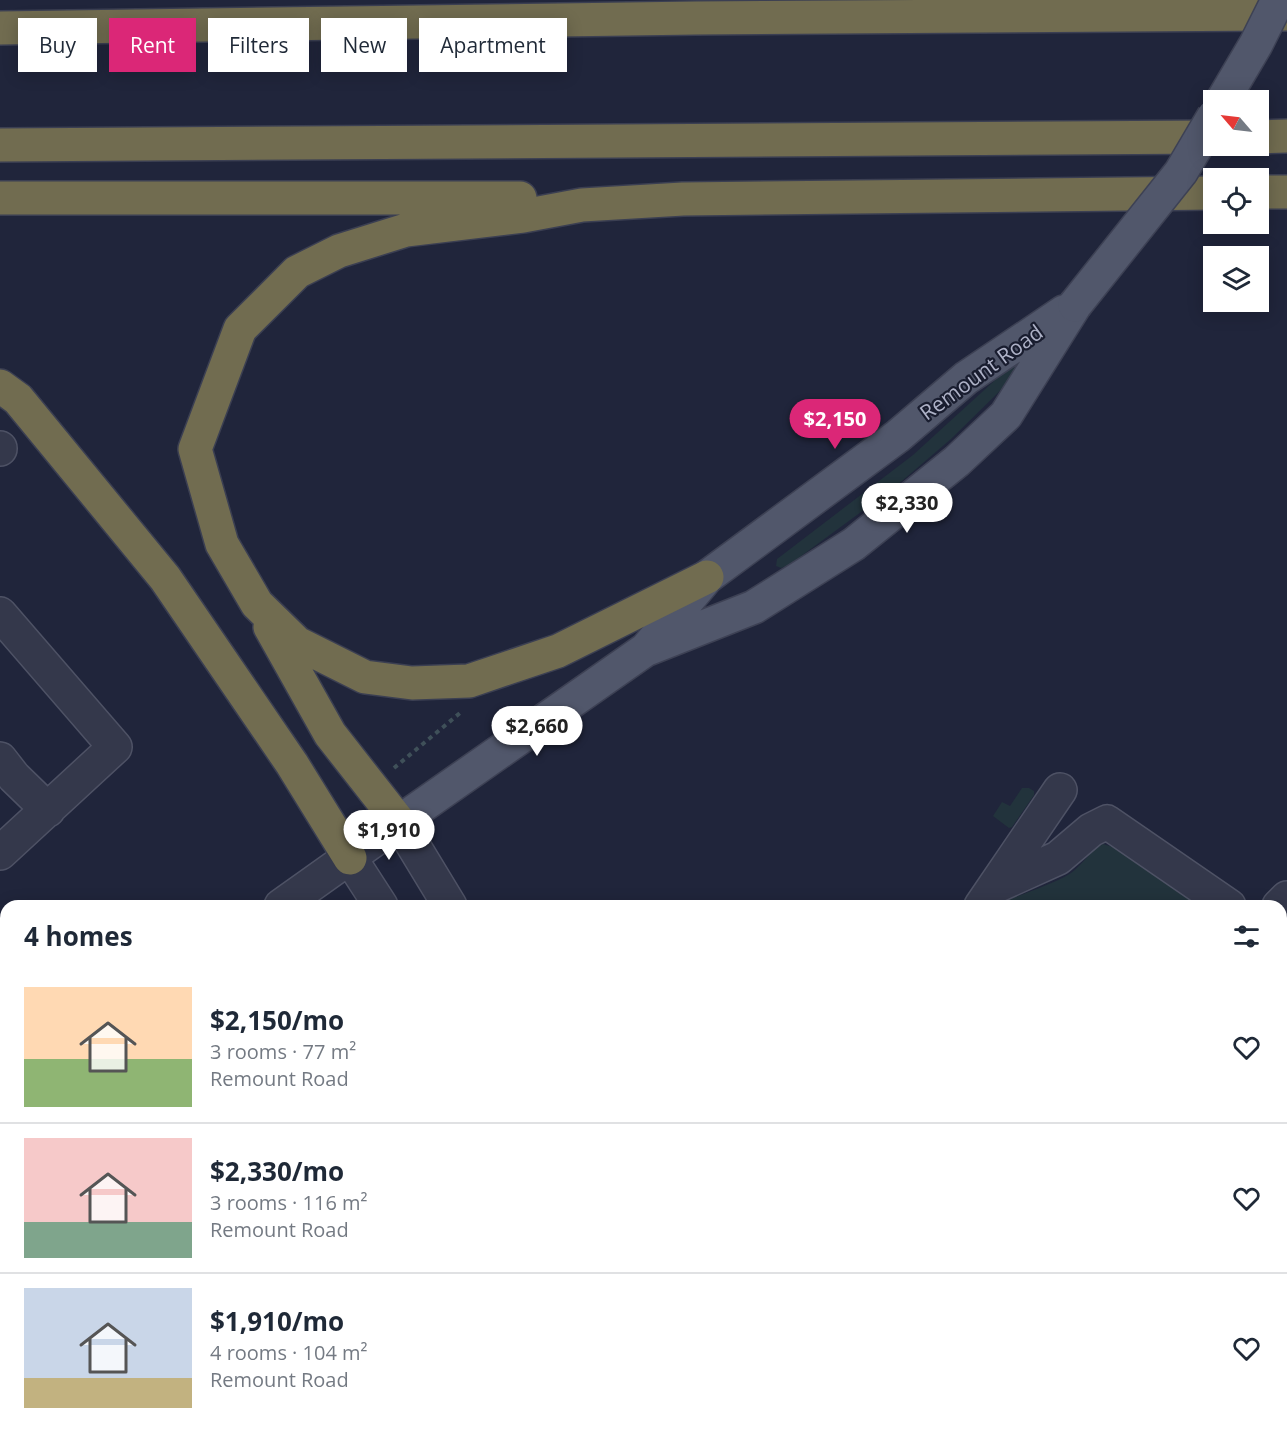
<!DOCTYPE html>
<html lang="en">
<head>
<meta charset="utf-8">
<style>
	body { margin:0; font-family:"Open Sans",sans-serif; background:#f6f6f7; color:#1f2937; height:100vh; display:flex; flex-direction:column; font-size:22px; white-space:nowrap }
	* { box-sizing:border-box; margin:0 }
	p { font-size:20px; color:#747a83 }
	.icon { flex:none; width:33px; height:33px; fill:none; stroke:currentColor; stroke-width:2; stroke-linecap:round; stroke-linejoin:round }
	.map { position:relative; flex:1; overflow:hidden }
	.details { position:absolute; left:0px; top:900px; width:1287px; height:534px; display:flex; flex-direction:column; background:#fff; border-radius:18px 18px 0 0; box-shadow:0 3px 15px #0003 }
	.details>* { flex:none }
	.guide { position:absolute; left:18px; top:18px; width:600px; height:54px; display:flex; gap:12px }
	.needle { width:39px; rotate:298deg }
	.controls { position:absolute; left:1203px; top:90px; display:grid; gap:12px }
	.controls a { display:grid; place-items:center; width:66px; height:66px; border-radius:0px; background:#fff; box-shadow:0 3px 15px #0003; font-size:30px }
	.price { position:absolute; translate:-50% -51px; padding:0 14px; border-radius:21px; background:#fff; color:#222; font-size:20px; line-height:39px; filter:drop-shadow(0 2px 3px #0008) }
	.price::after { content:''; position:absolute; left:50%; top:36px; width:18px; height:14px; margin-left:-9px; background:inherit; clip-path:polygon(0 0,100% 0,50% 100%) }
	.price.on { background:#db2777; color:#fff }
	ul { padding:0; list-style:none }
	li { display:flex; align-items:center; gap:18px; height:150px; padding:0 24px }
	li+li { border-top:2px solid #e0e1e3 }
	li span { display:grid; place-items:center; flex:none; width:168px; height:120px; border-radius:0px; color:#555 }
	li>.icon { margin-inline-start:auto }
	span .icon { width:72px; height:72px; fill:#fffc; stroke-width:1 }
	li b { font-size:26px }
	h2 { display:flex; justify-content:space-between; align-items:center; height:72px; padding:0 24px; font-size:26px }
	.pill { padding:0 21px; border-radius:0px; background:#fff; box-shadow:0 3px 15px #0003; font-size:21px; line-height:54px }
	.pill.on { background:#db2777; color:#fff }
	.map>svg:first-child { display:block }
	.green { fill:#22333c }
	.water { fill:#303a61 }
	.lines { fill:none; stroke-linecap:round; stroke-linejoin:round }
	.minor-casing { stroke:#4e5265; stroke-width:36 }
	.major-casing { stroke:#3d4154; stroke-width:36 }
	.highway-casing { stroke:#3b3f52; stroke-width:36 }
	.path { stroke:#3f5059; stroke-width:4; stroke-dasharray:4.5 4.5; stroke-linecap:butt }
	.minor { stroke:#34384b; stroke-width:33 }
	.major { stroke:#51576b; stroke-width:33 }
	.highway { stroke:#716c50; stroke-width:33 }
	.major-bridge-casing { stroke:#3d4154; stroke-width:36; stroke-linecap:butt }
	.major-bridge { stroke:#51576b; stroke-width:33 }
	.labels { text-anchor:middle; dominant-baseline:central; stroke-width:4.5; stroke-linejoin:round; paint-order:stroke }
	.street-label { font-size:21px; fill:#aeb2c7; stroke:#191d2f }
</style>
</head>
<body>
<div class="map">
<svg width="1287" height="1434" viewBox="0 0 1287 1434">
	<rect width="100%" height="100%" fill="#20253b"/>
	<path class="green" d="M1034,339l-27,45 -56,55 -56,48 -106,78 -8,3 -5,-2 1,-7 4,-3 132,-101 80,-73z
		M1022,788h7l5,3v4l-22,32 -3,1 -16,-12 9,-14 8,4z
		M1103,844l13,4 82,58h-198l8,-6c19,-8 46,-16 63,-27 12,-9 20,-23 32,-29z
		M6,1300v128h828l-3,6h-831v-123z"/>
	<path class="water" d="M610,1428h150l3,6h-155z"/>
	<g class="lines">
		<g class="minor-casing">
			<path id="minor" d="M0,448v1
				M0,614l115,133 -115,106
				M0,759l14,18 34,33
				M350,858l31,48
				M994,887l64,-29 33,-28 16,-8 122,84
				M281,906l118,-84 51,84
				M981,906l79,-116
				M1279,906l8,-8
				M0,1212l6,-11
				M1276,1434l11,-13"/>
		</g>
		<g class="major-casing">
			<path id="major" d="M648,647l59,-70 191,-141 68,-58 98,-66
				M399,822l246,-172 109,-43 100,-63 103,-83 49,-46 69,-110"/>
		</g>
		<g class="highway-casing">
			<path id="highway" d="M0,28l696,-10 591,-4
				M1258,137l29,-1
				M0,145l1214,-8
				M1258,192h29
				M0,198h520
				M0,386l18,13 147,179 127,186 58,94
				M707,577l-149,74 -89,30 -57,2 -47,-6 -68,-34 -40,-39 -35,-60 -27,-95 45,-120 57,-57 42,-21 67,-21 117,-14 59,-11 101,-6 531,-6
				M270,627l60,107 69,88"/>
		</g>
		<path class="path" d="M394,768l66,-55"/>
		<use href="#minor" class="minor"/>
		<use href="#major" class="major"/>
		<use href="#highway" class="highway"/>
		<g class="major-bridge-casing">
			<path id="major-bridge" d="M1223,100l33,-56 22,-44
				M1075,305l106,-133 33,-56"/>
		</g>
		<use href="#major-bridge" class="major-bridge"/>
	</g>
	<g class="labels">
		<g class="street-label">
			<text transform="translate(981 372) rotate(-36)">Remount Road</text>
		</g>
	</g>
</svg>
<div class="controls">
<a><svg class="needle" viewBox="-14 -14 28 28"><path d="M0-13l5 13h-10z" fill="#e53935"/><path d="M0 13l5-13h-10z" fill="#747a83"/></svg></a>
<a><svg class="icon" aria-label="locate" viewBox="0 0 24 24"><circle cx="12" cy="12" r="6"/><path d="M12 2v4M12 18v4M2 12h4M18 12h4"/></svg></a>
<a><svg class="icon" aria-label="layers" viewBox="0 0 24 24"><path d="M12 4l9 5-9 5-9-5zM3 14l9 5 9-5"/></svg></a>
</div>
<b class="price on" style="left:835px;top:450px">$2,150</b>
<b class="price" style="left:907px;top:534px">$2,330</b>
<b class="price" style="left:537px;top:757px">$2,660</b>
<b class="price" style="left:389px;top:861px">$1,910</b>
<div class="guide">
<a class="pill">Buy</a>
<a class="pill on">Rent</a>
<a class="pill">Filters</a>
<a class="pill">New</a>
<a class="pill">Apartment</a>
</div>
<section class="details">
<h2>4 homes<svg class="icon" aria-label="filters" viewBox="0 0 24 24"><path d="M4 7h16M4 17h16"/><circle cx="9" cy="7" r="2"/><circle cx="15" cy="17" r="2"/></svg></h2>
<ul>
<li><span style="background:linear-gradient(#ffd9b3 60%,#8fb573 0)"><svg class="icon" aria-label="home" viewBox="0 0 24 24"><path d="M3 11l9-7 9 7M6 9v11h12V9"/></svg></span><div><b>$2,150/mo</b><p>3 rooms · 77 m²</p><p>Remount Road</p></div><svg class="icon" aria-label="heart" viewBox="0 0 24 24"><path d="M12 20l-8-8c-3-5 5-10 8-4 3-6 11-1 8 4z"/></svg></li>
<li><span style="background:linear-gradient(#f6c9c9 70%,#7fa58c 0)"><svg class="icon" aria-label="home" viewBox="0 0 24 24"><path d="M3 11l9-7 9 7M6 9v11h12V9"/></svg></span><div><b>$2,330/mo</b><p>3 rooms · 116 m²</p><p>Remount Road</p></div><svg class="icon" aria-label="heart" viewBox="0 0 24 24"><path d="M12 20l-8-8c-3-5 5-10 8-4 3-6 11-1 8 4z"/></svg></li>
<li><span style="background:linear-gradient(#c9d6e8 75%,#c2b280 0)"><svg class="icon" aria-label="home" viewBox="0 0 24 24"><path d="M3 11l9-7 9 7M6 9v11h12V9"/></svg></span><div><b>$1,910/mo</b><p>4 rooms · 104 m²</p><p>Remount Road</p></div><svg class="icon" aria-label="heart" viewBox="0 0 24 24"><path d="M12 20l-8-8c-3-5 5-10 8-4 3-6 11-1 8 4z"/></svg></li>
</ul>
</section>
</div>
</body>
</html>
